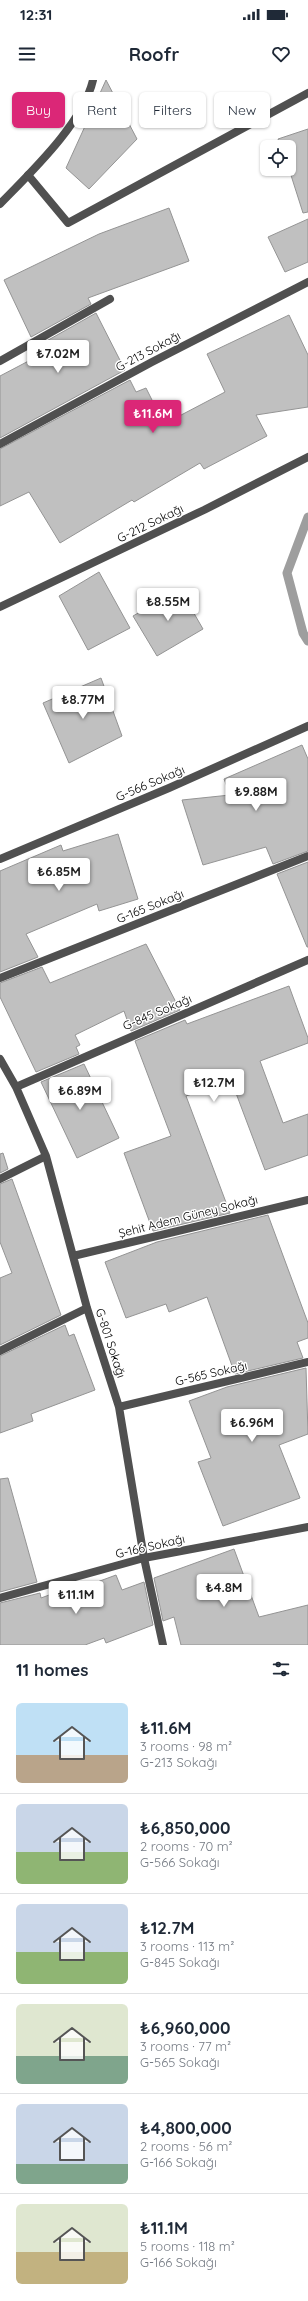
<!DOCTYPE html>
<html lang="en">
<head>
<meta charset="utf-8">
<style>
	body { margin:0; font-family:Quicksand,sans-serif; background:#f6f6f7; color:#1f2937; height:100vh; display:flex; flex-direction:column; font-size:15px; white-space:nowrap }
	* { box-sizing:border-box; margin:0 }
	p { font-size:13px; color:#747a83 }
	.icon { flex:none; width:22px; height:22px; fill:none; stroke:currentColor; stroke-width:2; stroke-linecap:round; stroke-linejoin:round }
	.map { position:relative; height:1565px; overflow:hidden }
	.drawer { display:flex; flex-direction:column; background:#fff; flex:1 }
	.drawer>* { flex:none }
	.hud { position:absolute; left:12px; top:12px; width:284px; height:36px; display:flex; gap:8px }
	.buttons { position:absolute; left:260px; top:60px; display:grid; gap:8px }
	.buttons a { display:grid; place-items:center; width:36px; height:36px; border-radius:6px; background:#fff; box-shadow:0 1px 3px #0004; font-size:20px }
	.price { position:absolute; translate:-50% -34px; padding:0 9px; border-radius:4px; background:#fff; color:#222; font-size:13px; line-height:26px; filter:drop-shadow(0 1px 2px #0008) }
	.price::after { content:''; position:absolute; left:50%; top:24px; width:12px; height:9px; margin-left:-6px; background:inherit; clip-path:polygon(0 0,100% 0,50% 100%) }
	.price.on { background:#db2777; color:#fff }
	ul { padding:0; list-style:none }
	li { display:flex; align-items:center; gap:12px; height:100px; padding:0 16px }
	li+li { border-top:1px solid #e0e1e3 }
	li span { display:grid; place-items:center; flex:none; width:112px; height:80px; border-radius:6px; color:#555 }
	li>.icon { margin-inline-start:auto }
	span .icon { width:48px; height:48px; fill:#fffc; stroke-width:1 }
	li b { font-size:17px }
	h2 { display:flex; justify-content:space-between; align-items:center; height:48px; padding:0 16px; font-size:17px }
	.chip { padding:0 14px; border-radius:6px; background:#fff; box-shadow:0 1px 3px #0004; font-size:14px; line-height:36px }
	.chip.on { background:#db2777; color:#fff }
	.status { display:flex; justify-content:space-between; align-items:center; height:28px; padding:0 20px; background:#fff; direction:ltr }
	.status svg { height:11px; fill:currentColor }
	header { display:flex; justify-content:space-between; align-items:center; height:52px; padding:0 16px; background:#fff; font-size:18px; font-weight:700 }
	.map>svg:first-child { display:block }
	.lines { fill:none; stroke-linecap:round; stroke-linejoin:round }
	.stream { stroke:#9e9e9e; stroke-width:9 }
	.building { fill:#c0c0c0; stroke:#949494 }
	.minor { stroke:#505050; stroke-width:8 }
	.tertiary { stroke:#505050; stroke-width:8 }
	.labels { text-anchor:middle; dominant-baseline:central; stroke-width:3; stroke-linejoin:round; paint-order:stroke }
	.street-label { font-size:12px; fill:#000; stroke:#fff }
</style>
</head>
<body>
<div class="status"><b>12:31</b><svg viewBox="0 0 49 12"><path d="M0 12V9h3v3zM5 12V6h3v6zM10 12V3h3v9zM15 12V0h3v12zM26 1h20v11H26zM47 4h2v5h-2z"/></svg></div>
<header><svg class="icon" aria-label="menu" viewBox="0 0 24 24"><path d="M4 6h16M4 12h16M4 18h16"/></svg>Roofr<svg class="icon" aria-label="heart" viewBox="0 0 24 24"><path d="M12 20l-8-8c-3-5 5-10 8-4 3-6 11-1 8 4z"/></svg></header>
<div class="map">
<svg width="308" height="1565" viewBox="0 0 308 1565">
	<rect width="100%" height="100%" fill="#fff"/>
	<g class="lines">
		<path class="stream" d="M308,437l-21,56 16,60 5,8"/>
	</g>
	<path class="building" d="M106,0l31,59 -48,50 -23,-21z
		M308,49v83l-5,1 -14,-44v-22h-8l-3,-8z
		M169,128l20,53 -101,37 3,6 -60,33 -27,-57 95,-46z
		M308,139v43l-23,10 -17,-35z
		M96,233l29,57 -125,68v-62l40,-21 -4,-8z
		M289,235l19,40v52l-52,8 11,21 -63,33 -4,-6 -66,39 -2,-2 -72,43 -31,-51 -29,14v-57l130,-69 6,12 10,-4 18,36 61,-32 -18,-38z
		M99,492l31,56 -42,22 -29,-54z
		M180,509l23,40 -46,27 -24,-40z
		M101,598l21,58 -53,27 -26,-60z
		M302,665l6,14v92l-35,13 -7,-17 -63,18 -21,-65 48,-5 -6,-16z
		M118,754l20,65 -39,12 -2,-7 -71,30 12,23 -38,15v-101l61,-26 2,6z
		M308,782v85h-1l-30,-73z
		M146,864l34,66 -49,21 -7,-20 -49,24 5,10 -4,2 3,7 -43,18 -36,-75v-14l42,-16 8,16z
		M289,906l19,52v5l-48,18 23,62 25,-9v41l-43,15 -34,-90 -45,16 44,117 -77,18 -29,-78 47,-17 -36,-95 50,-21 2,4z
		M84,984l35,74 -42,20 -36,-76z
		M3,1073l5,16 -8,4v-19z
		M12,1099l49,136 -61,30v-67l12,-5 -12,-31v-58z
		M268,1135l40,108v15l-11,4 6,16 -68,16 -28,-77 -38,15 -3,-8 -40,14 -21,-56 52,-20z
		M65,1245l4,11 5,-2 21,56 -64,24 2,7 -33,12v-77z
		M306,1288l2,66 -29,11 21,53 -77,28 -25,-64 13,-4 -22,-57 38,-14z
		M8,1398l29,104 -37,10v-113z
		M234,1469l25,68 49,-12v40h-127l-7,-28 -11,4 -9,-43z
		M116,1495l6,15 22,-8 9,43 -47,18 -2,-5 -19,7h-85v-42l40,-10 1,5 38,-14 2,4z"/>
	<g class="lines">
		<path class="minor" d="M28,95l40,48 240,-130
			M0,281l110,-62
			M0,364l152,-82 156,-80
			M0,527l204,-97 104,-53
			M0,779l169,-71 139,-62
			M0,898l308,-122
			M0,979l16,28 30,69 41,152 32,99 25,151 19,87
			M16,1007l292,-127
			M0,1099l46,-23
			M73,1176l235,-56
			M0,1271l87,-43
			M119,1327l189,-45
			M0,1518l144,-40 164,-31"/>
		<path class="tertiary" d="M0,124c31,-32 83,-81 93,-124"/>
	</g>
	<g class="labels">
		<g class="street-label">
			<text transform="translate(148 271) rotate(-28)">G-213 Sokağı</text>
			<text transform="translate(150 443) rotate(-26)">G-212 Sokağı</text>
			<text transform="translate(150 703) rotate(-23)">G-566 Sokağı</text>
			<text transform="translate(150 826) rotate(-22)">G-165 Sokağı</text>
			<text transform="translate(157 932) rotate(-23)">G-845 Sokağı</text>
			<text transform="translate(188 1136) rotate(-14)">Şehit Adem Güney Sokağı</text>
			<text transform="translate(111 1263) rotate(72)">G-801 Sokağı</text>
			<text transform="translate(211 1293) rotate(-13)">G-565 Sokağı</text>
			<text transform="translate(150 1466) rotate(-13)">G-166 Sokağı</text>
		</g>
	</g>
</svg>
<div class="buttons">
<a><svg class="icon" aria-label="locate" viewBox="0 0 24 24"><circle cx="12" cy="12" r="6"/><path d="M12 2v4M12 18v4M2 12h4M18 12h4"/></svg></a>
</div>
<b class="price" style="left:58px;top:294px">₺7.02M</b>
<b class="price on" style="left:153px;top:354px">₺11.6M</b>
<b class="price" style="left:168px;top:542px">₺8.55M</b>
<b class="price" style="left:83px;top:640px">₺8.77M</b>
<b class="price" style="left:256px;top:732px">₺9.88M</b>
<b class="price" style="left:59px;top:812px">₺6.85M</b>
<b class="price" style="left:214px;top:1023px">₺12.7M</b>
<b class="price" style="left:80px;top:1031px">₺6.89M</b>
<b class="price" style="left:252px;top:1363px">₺6.96M</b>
<b class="price" style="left:224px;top:1528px">₺4.8M</b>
<b class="price" style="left:76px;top:1535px">₺11.1M</b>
<div class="hud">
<a class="chip on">Buy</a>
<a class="chip">Rent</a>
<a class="chip">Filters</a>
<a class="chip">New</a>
</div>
</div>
<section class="drawer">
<h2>11 homes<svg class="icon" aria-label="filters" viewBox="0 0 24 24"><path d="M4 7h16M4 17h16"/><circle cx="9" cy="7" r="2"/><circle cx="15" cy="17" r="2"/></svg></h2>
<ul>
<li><span style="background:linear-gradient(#bfe0f5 65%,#b9a48a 0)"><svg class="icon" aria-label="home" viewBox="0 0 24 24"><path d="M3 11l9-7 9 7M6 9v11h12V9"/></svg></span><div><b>₺11.6M</b><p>3 rooms · 98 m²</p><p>G-213 Sokağı</p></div></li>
<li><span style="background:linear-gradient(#c9d6e8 60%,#8fb573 0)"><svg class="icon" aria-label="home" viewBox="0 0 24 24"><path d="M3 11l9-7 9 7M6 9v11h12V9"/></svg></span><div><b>₺6,850,000</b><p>2 rooms · 70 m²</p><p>G-566 Sokağı</p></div></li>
<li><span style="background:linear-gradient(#c9d6e8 60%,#8fb573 0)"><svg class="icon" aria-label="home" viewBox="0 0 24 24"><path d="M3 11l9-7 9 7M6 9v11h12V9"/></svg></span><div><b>₺12.7M</b><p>3 rooms · 113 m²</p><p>G-845 Sokağı</p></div></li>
<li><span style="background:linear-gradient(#dfe7d0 65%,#7fa58c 0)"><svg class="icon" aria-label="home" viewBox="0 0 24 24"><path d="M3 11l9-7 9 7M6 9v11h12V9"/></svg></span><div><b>₺6,960,000</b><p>3 rooms · 77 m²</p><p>G-565 Sokağı</p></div></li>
<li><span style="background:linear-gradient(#c9d6e8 75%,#7fa58c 0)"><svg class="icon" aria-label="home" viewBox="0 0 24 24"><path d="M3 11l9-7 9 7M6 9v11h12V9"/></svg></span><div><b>₺4,800,000</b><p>2 rooms · 56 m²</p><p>G-166 Sokağı</p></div></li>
<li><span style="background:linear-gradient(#dfe7d0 60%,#c2b280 0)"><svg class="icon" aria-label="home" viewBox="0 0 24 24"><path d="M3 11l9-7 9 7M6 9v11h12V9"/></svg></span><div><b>₺11.1M</b><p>5 rooms · 118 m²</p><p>G-166 Sokağı</p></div></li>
</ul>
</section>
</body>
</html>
